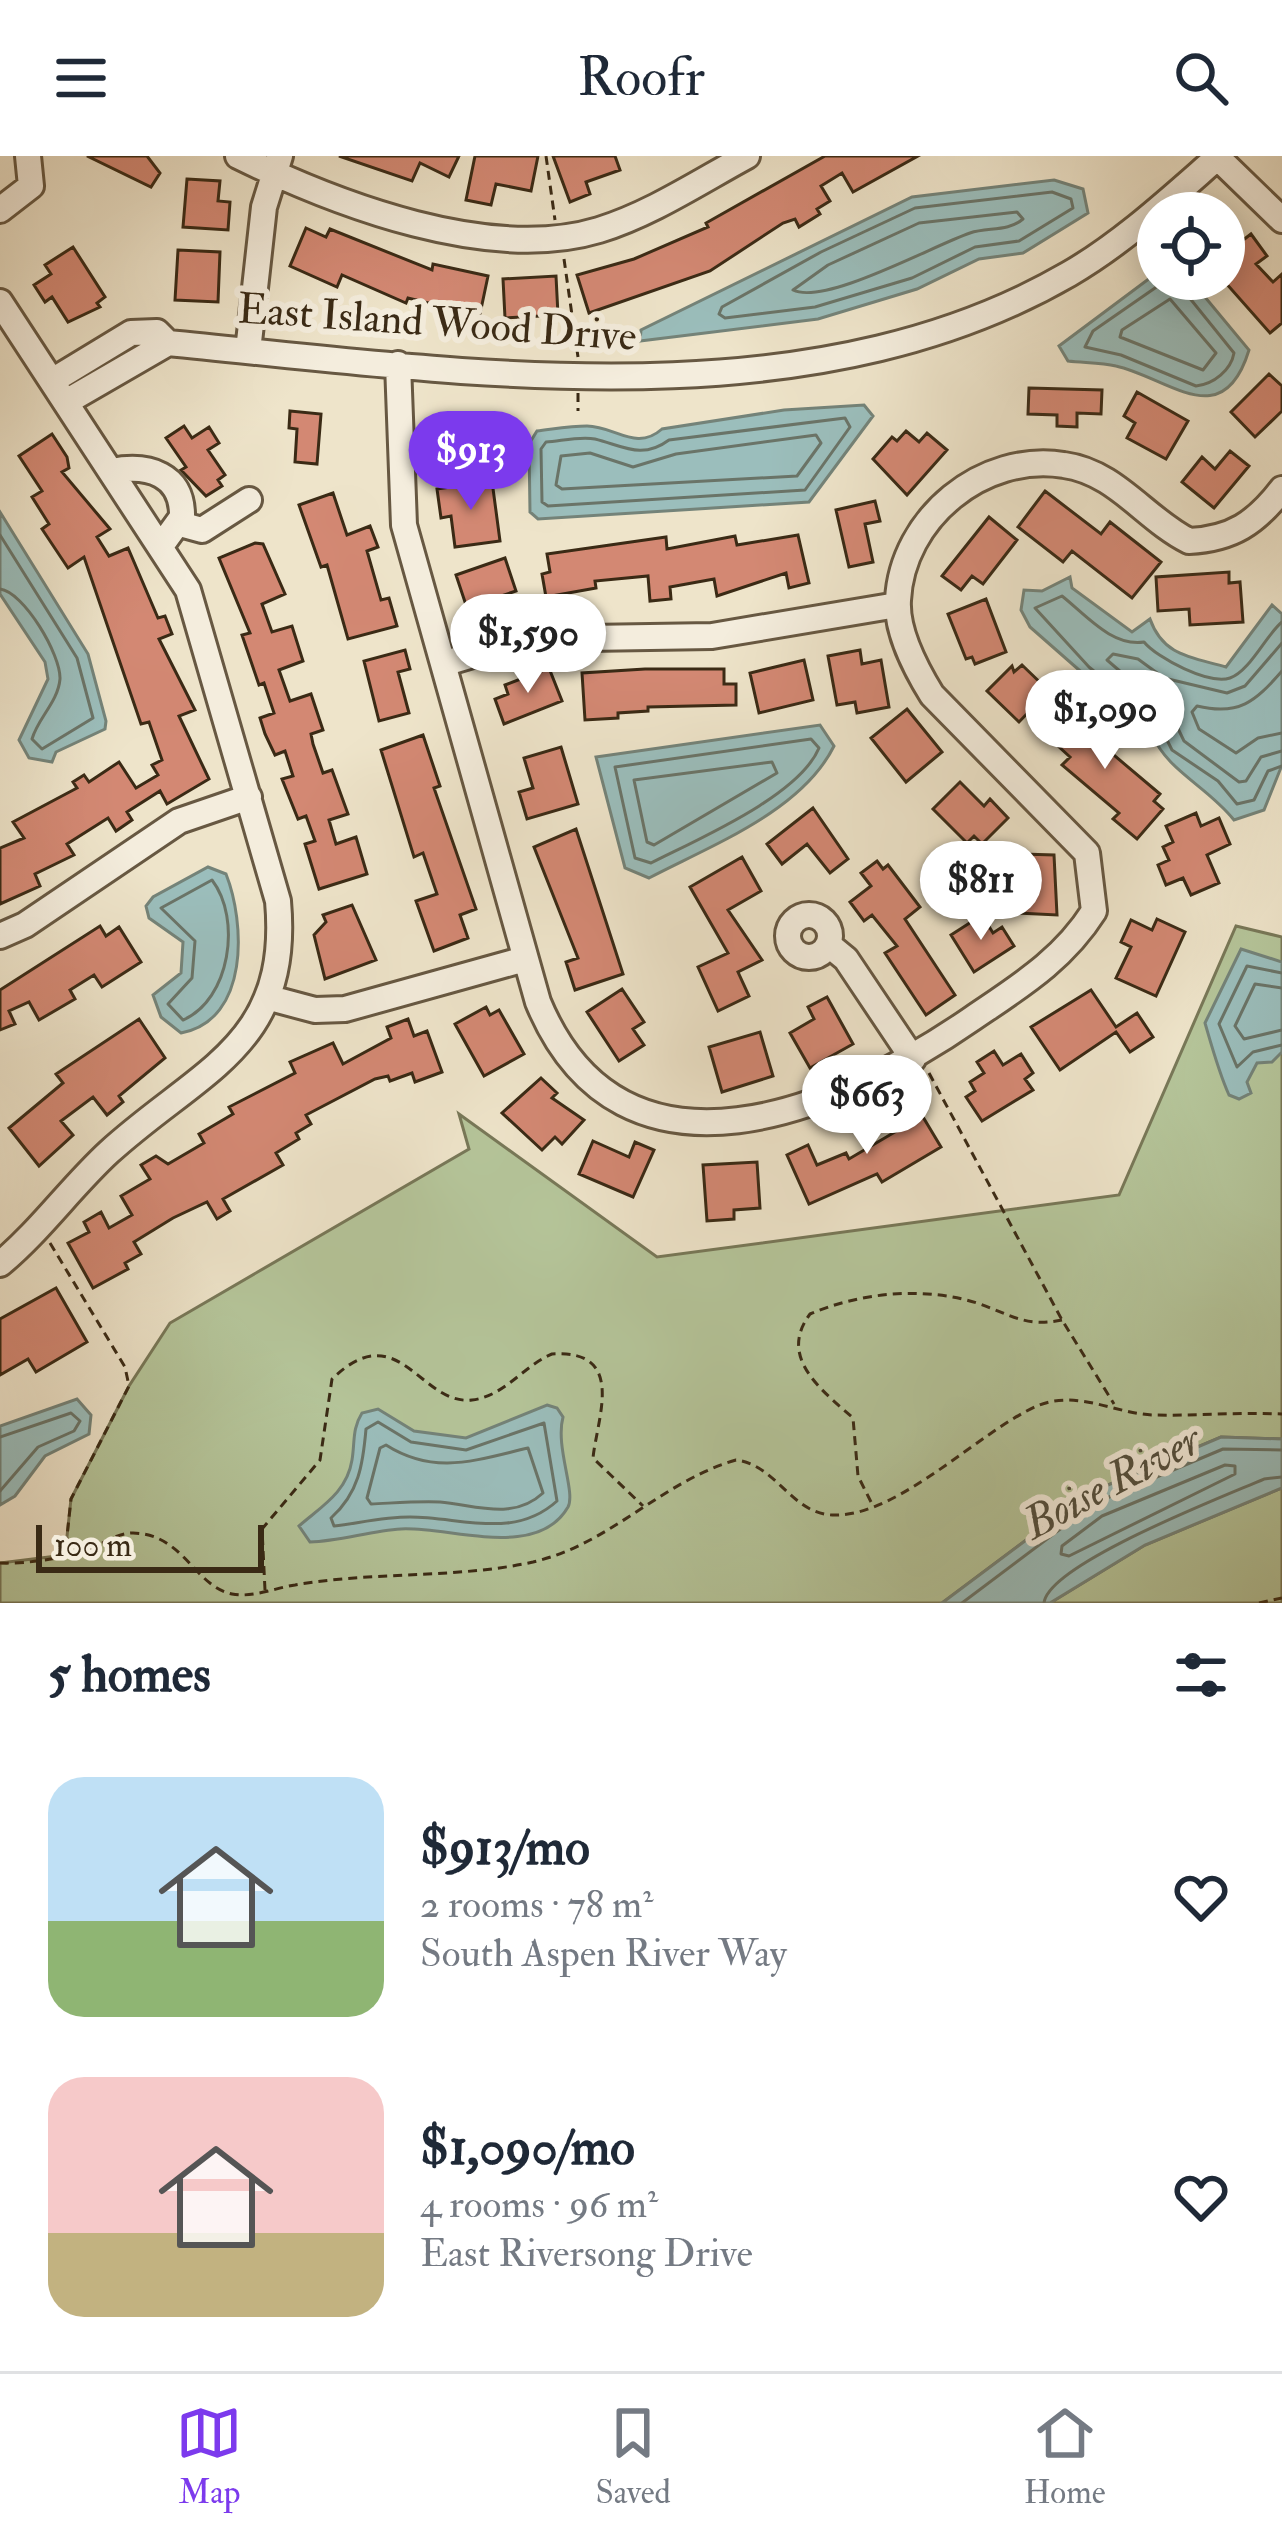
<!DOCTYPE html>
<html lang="en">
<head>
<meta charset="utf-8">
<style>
	body { margin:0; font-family:"IM FELL Double Pica",serif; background:#f2f2f3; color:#1f2937; height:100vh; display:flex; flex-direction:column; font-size:45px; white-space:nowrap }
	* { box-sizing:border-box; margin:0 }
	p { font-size:39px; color:#747a83 }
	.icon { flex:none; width:66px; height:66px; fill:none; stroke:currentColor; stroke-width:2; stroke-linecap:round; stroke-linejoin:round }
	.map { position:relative; height:1447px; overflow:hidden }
	.sheet { display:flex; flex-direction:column; background:#fff; flex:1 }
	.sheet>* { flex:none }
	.controls { position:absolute; left:1137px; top:36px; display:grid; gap:24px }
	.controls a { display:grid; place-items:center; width:108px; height:108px; border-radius:50%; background:#fff; box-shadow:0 6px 30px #0003; font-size:60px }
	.scale { position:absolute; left:36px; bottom:30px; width:228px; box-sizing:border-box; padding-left:12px; border:6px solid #3a2a15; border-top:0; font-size:33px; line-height:42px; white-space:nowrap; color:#3a2a15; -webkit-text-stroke:9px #f4eddd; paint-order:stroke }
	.price { position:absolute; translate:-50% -102px; padding:0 27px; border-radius:42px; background:#fff; color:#222; font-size:39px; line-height:78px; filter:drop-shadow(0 3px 6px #0008) }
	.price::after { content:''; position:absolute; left:50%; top:72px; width:36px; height:27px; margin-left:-18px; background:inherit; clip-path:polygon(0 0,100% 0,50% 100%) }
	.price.current { background:#7c3aed; color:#fff }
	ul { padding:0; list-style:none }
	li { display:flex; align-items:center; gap:36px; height:300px; padding:0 48px }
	li span { display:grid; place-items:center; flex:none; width:336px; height:240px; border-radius:36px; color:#555 }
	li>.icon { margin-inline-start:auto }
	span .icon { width:144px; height:144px; fill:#fffc; stroke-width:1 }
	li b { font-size:51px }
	h2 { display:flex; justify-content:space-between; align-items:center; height:144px; padding:0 48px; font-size:51px }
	header { display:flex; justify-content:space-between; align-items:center; height:156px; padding:0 48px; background:#fff; font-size:54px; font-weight:600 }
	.tab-bar { display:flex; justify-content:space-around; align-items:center; height:168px; border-top:3px solid #e0e1e3; background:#fff; font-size:33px; color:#747a83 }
	.tab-bar a { display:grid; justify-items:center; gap:6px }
	.tab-bar .current { color:#7c3aed }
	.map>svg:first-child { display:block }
	.green { fill:#b5c59a; stroke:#787858; stroke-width:3 }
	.water { fill:#9bbebc; stroke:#748379; stroke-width:3 }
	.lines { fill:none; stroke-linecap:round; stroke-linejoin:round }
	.shore { stroke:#6a7468; stroke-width:3 }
	.building { fill:#d38873; stroke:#3a2a15; stroke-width:3 }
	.minor-casing { stroke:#675842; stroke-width:30 }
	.path { stroke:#3a2a15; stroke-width:3; stroke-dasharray:9 6; stroke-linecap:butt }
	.minor { stroke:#f4eddd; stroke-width:24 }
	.labels { text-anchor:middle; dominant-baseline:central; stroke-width:12; stroke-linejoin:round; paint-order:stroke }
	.street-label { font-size:42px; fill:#3a2a15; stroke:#f4eddd }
	.water-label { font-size:45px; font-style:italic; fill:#524f3f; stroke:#f4eddd }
</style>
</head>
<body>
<header><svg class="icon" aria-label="menu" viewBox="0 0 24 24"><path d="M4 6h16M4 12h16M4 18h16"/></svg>Roofr<svg class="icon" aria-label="search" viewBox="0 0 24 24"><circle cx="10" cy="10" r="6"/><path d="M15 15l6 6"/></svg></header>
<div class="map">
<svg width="1282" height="1447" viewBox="0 0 1282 1447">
	<rect width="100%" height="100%" fill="#eee4ca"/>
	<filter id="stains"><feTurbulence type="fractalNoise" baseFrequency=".00167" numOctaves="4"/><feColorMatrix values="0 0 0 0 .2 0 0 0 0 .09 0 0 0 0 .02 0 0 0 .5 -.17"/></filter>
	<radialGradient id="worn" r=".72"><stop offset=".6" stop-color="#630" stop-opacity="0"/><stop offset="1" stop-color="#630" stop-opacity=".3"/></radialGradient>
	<path class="green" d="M1236,770l46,11v502l-61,-2 -132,56 -147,110h-942v-40l65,-8 6,-56 58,-113 41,-63 299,-174 -10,-35 198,143 462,-62z
		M1282,1332v115h-232l95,-58z"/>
	<path class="water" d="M1054,24l29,9 5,24 -65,40 -44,6 -62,30 -99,30 -178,22 1,-11 271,-133z
		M1158,116v7h32l59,71c-26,85 -80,28 -133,16 -15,-4 -33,-3 -48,-5l-9,-15z
		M864,249l9,11 -64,86 -271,17 -8,-7 -1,-68 8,-13c17,-2 34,-5 50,-5 28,0 49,26 75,3l122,-19z
		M0,356l88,142 18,67 -1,8 -49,23 -4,10 -23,-4 -10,-18 29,-61 -3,-17 -45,-68z
		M1070,421l2,11 60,44 18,-13c13,37 41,38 76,48l46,-62 10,9v151l-18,45 -30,10c-27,-34 -67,-49 -82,-86l-122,-107 -9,-17 3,-20 18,1z
		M820,569l14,21c-32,65 -122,99 -185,132l-24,-10 -29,-111z
		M208,711l18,7c19,48 24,146 -45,159l-20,-16 -8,-22 28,-22 2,-31 -34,-24 -3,-12 7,-9z
		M1241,793l41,13v90l-10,10 -15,1 -10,19 4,11 -12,6 -10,-4c-10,-22 -17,-48 -24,-72z
		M77,1243l14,16 -2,19 -44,22 -30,40 -15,9v-79z
		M547,1249l10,3 6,9c-8,30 13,75 5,90 -31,54 -119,19 -167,22 -31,2 -61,12 -91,13l-11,-16c23,-20 48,-34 53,-66 3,-18 0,-31 10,-47l16,-4 36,22 52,7z
		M1221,1281l61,2v49l-137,57 -95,58h-108l147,-110z"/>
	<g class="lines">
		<path class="shore" d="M1052,36l19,7 2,9 -54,33 -44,6 -63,31 -97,29 -90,11 -6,-4 3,-7 99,-55 94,-44z
			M1017,56l6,7c-15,13 -35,8 -53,14 -36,12 -145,73 -177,57l35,-25 91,-42z
			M1168,123l-75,52 -8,16 36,8 75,31c18,-2 35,-16 38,-33l-50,-62 -2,-12
			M1170,143l46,54 -13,17 -83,-33 2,-7z
			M845,262l5,9 -45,63 -257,16 -6,-4 -1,-53 5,-7c15,-1 34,-6 49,-3 28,7 47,21 74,1z
			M816,279l5,8 -24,33 -235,13 -6,-4 5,-29 29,-3 43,14 43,-13z
			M0,379l77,123 16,60 -51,31 -10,-10c6,-21 26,-37 28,-60 1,-24 -36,-87 -60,-90
			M1282,466c-16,13 -32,49 -52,56 -21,7 -73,-20 -86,-36 -32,5 -58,-27 -82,-46l-27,12 54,59 71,59 12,24 46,31 19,23 17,-4 14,-29 14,-5
			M1282,487l-37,43 -18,7 -63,-15 -26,-19 -25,-5 -6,6 65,56 12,25 55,41 7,-1 15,-24 21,-6
			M1282,515c-27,31 -43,45 -85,35l-5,6 7,17 37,24 22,-15 24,-5
			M811,583l8,9c-20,48 -121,91 -168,115l-16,-5 -20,-91z
			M772,606l5,11 -123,72 -7,-3 -13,-62z
			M212,724c30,39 18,120 -29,140l-15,-16 24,-26 3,-37 -34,-33z
			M1282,817l-35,-7 -28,58 18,43 16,-15 29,-7
			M1282,832l-27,-4 -20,42 9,13 38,-9
			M378,1266l33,20 55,8 78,-27 13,78c-43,39 -96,16 -147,16 -26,0 -51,6 -76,9l-3,-8c28,-25 32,-54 35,-89z
			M0,1281l71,-24 9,8 -6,10 -36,16 -38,44
			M386,1289c49,31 90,15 142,3l15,45c-30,28 -67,12 -103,9 -23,-1 -46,1 -69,2l-4,-6 13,-50z
			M1225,1309l10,1v8l-166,82 -8,-2 1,-8 40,-30z
			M962,1447l133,-100 128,-54 59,1
			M1044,1447c4,-39 181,-107 220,-124l18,-2"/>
	</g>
	<path class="building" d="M87,0h60l13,17 -9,14z
		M339,0h120l-10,21 -29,-14 -8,18z
		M475,0h63l-7,35 -35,-7 -5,21 -25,-5z
		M553,0h62l5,14 -34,12 4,12 -20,8z
		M825,0h93l-65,36 -11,-19 -21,13 9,15 -13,8 3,5 -21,13 -4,-8 -12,4 -73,48 -121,42 -12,-38 57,-16 74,-32 -2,-4z
		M187,23l33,2 -2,20 12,1 -2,28 -45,-3z
		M1224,68l14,20 13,-10 16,22 -11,8 17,18 9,-8v49l-12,10 -46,-52z
		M306,72l20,9 4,-8 102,41 1,-6 55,12 -8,38 -23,-5 -1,7 -12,-2 1,-7 -37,-9 -2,5 -64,-28 -5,12 -47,-21z
		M73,91l32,50 -8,6 3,4 -32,15 -16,-25 -7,5 -11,-17 17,-11 -6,-9z
		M178,94l42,2 -2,50 -43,-2z
		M556,120l2,39 -53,3 -2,-39z
		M1269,218l13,12v25l-27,26 -24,-25z
		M1029,232l73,2 -1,24 -24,-1v14l-20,-1v-11l-29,-1z
		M1137,236l51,29 -22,38 -39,-21 8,-15 -11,-7z
		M290,255l31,3 -4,50 -22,-2 2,-33 -8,-1z
		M440,258l43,2 -3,47 -43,-2z
		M184,270l8,12 17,-11 10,16 -11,7 17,25 -7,5 4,6 -16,10 -25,-26 5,-3 -20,-29z
		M906,275l13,11 8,-9 20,17 -40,45 -34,-36 19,-22 5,4z
		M52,278l15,23 2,11 -7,4 48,57 -13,8 12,19 19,-8 30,70 7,-2 7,18 -13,5 36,71 -16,6 30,63 -42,25 -7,-13 -33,21 5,8 -16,11 -8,-13 -41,26 7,11 -39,19 5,12 -40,18v-56l24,-10 -11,-16 64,-34 -4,-6 11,-7 5,7 30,-20 17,26 22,-13 -6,-10 10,-5 -13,-38 -8,2 -57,-167 -16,11 -26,-39 7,-5 -17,-27 10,-6 -23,-35z
		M1230,295l19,15 -35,42 -32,-26 20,-25 13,12z
		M492,325l8,60 -45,6 -4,-31 -10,2 -4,-29z
		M1045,335l56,43 9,-12 51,40 -29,36 -60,-47 -9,11 -45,-35z
		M333,337l14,42 23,-9 8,21 -11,4 14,49 8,-2 8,28 -49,13 -21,-74 -6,2 -22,-62z
		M875,345l5,20 -15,3 8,38 -24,5 -13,-57z
		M989,361l28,23 -34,44 -11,-8 -11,14 -19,-14z
		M798,379l11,48 -20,5 -3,-15 -69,23 -3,-17 -44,8 1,12 -21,2 -2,-25 -53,5 1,7 -50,9 -4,-23 8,-2 -3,-18 119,-17 1,12 68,-13 2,9z
		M255,387l8,1 22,50 -23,10 10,28 20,-6 11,35 -24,9 11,31 21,-7 12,36 -12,4 2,10 10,29 9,-3 16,44 -19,6 7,24 20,-7 11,37 -48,15 -14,-45 10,-3 -9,-25 -8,3 -16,-40 11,-3 -8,-25 -10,4 -10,-21 -5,-16 14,-5 -10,-30 -5,2 -17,-50 8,-2 -31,-75z
		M505,402l11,33 -30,10 3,9 -19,7 -14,-42z
		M1229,416v11l11,-1 3,40 -53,3 -1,-16 -31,2 -2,-34z
		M986,443l20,53 -31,12 -3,-7 -6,2 -18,-45z
		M405,494l5,19 -12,3 11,41 -30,8 -15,-60z
		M860,494l2,14 19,-4 8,47 -32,6 -2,-11 -18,3 -9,-49z
		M804,504l9,40 -54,13 -9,-40z
		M1022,509l27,26 -30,31 -32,-31 25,-25 2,6z
		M549,512l13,33 -58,23 -9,-25 13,-5 -3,-9z
		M645,513h79v15h12v21l-88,2v4l-30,2v5l-33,2 -3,-47z
		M1074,549l24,22 -5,4 19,17 -3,3 51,43 -6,7 9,8 -26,30 -24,-20 6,-6 -57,-48 8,-8 -24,-22z
		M907,553l35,43 -36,30 -35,-44z
		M423,579l17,51 -6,2 42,121 -16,6 8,23 -34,13 -18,-50 21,-7 -14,-41 -9,4 -33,-107z
		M561,591l17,57 -51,15 -8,-27 14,-4 -9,-30z
		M960,626l24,24 6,-7 18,19 -26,26 -8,-8 -7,7 -34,-34z
		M813,652l35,51 -18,14 -23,-29 -25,20 -15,-20z
		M1196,657l5,13 18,-8 11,26 -23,11 12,28 -28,12 -8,-17 -17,7 -8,-20 11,-5 -6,-13 10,-5 -7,-16z
		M576,673l47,145 -48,16 -9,-28 12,-4 -44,-111z
		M1021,698l33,1 3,60 -39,-2z
		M742,701l19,34 -33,19 34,50 -24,12 11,24 -31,15 -20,-44 30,-14 -38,-66z
		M877,705l6,8 5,-4 32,42 -15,12 50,76 -29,20 -41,-62 12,-7 -25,-31 -8,6 -14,-19 21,-16 -10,-13z
		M352,749l24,55 -51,19 -11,-44 12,-13 -3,-7z
		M982,759l11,18 9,-6 12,19 -40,26 -23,-37z
		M1157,763l28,13 -29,64 -40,-18 15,-31 -10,-5 10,-22 21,10z
		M100,770l6,10 13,-9 22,35 -39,25 -8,-12 -24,15 5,9 -36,21 -10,-18 -20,9 6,13 -15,6v-40z
		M622,833l22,33 -11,7 11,16 -25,16 -32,-49z
		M1091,834l25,37 21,-14 16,24 -23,15 -14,-20 -56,38 -29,-43z
		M827,841l26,47 -43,24 -20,-35 24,-14 -6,-12z
		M486,851l4,8 9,-5 25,44 -40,22 -29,-52z
		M139,863l26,39 -46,38 4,6 -16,13 -14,-18 -32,24 12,14 -34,31 -30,-38 54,-45 -7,-9z
		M408,863l6,17 13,-5 15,41 -27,10 -3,-9 -22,8 -2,-5 -13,3 -69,36 5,9 -15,9 3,6 -23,14 7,12 -60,34 7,12 -13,8 -10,-17 -34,16 -39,24 7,12 -16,9 3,6 -35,19 -25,-45 21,-11 -5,-10 17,-10 8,16 23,-13 -11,-19 29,-17 -9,-14 15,-9 12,8 36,-21 -5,-9 34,-20 -4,-7 66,-34 -5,-11 43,-19 10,21 48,-26 -4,-11z
		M760,876l13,44 -51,16 -13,-45z
		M994,895l9,14 18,-11 12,19 -8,6 8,11 -51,31 -16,-24 9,-6 -5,-9 14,-9 -7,-11z
		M541,922l16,15 -5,5 32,22 -22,24 -7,-7 -13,13 -40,-37z
		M911,941l30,50 -59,35 -5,-8 -68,30 -22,-49 21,-10 9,20 29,-12 3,6 56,-33 -12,-19z
		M593,985l36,16 6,-15 19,8 -21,47 -54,-23z
		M757,1006l3,46 -26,2v9l-27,2 -4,-56z
		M56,1132l31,54 -51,30 -8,-13 -28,16v-56z"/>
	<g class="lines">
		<g class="minor-casing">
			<path id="minor" d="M238,0c100,49 252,107 361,74 52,-16 100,-48 148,-74
				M1216,0l66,64
				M0,54l31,-24 -3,-30
				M0,146l188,288 90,311c13,145 -78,168 -169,251 -38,35 -69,79 -109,112
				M168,187c288,28 637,84 901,-69 55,-32 103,-77 150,-118
				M248,195l16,-144 16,-51
				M398,208l6,161 134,477c84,203 304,107 435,16 47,-32 90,-58 121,-107l-7,-58 -155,-158c-16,-26 -36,-63 -34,-95 4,-82 85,-148 166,-135 52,7 81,54 125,76 43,-2 67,-18 93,-52
				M52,225l79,-48 26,-1 11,11 -102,59
				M112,315c36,-7 71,3 70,46l-21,29
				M180,368l22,6 47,-30
				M446,507l80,-24 186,-3 185,-31
				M788 780a21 21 0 1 1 42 0a21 21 0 1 1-42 0Z
				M0,780l25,-11 154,-104 70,-24
				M829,789l17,14 67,100
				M270,842l45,12 30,-1 180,-50"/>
		</g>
		<path class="path" d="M546,0l9,64
			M564,103l14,98
			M578,237v18
			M929,917l133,247 52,84
			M50,1087l75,124 4,19 -58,113 -6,56
			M871,1346l-13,-26 -5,-58c-30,-27 -76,-60 -43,-104 51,-22 117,-28 170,-10 33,12 46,23 82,16
			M0,1407c25,1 58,-4 82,-11 18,-5 32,-19 51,-19 51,1 61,53 99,61 20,4 43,-6 63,-9 79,-14 161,-6 238,-23 78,-18 129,-81 203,-102 42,5 56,57 101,55 64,-1 143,-84 200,-109 41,-17 78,8 117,9 42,1 85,-3 128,-1
			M265,1434l-3,-61 58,-69 12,-81c67,-65 88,27 140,21 33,-4 51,-34 80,-46 75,-5 45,64 41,104l50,48
			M1259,1447l23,-5"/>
		<use href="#minor" class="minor"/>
	</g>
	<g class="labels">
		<g class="street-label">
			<text transform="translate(437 167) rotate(4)">East Island Wood Drive</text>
		</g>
		<g class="water-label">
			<text transform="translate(1112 1326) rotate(-28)">Boise River</text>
		</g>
	</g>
	<rect width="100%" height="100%" filter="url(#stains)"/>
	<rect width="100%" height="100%" fill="url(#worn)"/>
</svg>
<div class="controls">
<a><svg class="icon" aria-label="locate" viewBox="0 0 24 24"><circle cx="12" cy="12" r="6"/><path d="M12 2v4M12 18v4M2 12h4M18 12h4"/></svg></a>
</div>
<div class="scale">100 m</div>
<b class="price current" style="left:471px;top:357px">$913</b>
<b class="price" style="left:528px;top:540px">$1,590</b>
<b class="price" style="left:1105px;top:616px">$1,090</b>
<b class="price" style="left:981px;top:787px">$811</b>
<b class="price" style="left:867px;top:1001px">$663</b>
</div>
<section class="sheet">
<h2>5 homes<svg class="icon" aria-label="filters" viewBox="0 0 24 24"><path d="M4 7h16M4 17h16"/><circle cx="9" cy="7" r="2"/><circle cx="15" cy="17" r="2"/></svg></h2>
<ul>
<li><span style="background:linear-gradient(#bfe0f5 60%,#8fb573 0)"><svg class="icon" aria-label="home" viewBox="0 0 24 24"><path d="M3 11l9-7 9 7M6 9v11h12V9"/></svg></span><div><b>$913/mo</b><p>2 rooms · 78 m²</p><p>South Aspen River Way</p></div><svg class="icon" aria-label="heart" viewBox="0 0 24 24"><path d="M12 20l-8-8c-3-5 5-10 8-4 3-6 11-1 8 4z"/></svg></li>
<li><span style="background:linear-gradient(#f6c9c9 65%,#c2b280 0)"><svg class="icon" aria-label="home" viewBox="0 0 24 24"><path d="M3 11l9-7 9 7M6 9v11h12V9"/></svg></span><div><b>$1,090/mo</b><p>4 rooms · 96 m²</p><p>East Riversong Drive</p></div><svg class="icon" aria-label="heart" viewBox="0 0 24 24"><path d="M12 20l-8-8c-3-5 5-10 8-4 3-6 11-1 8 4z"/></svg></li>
</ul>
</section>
<nav class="tab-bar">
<a class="current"><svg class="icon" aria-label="map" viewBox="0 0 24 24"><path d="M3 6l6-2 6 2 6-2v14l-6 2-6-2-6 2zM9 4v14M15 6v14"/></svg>Map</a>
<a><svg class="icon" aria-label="saved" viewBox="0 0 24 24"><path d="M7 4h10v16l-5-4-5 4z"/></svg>Saved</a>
<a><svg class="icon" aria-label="home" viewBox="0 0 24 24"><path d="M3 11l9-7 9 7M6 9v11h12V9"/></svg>Home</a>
</nav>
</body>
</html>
